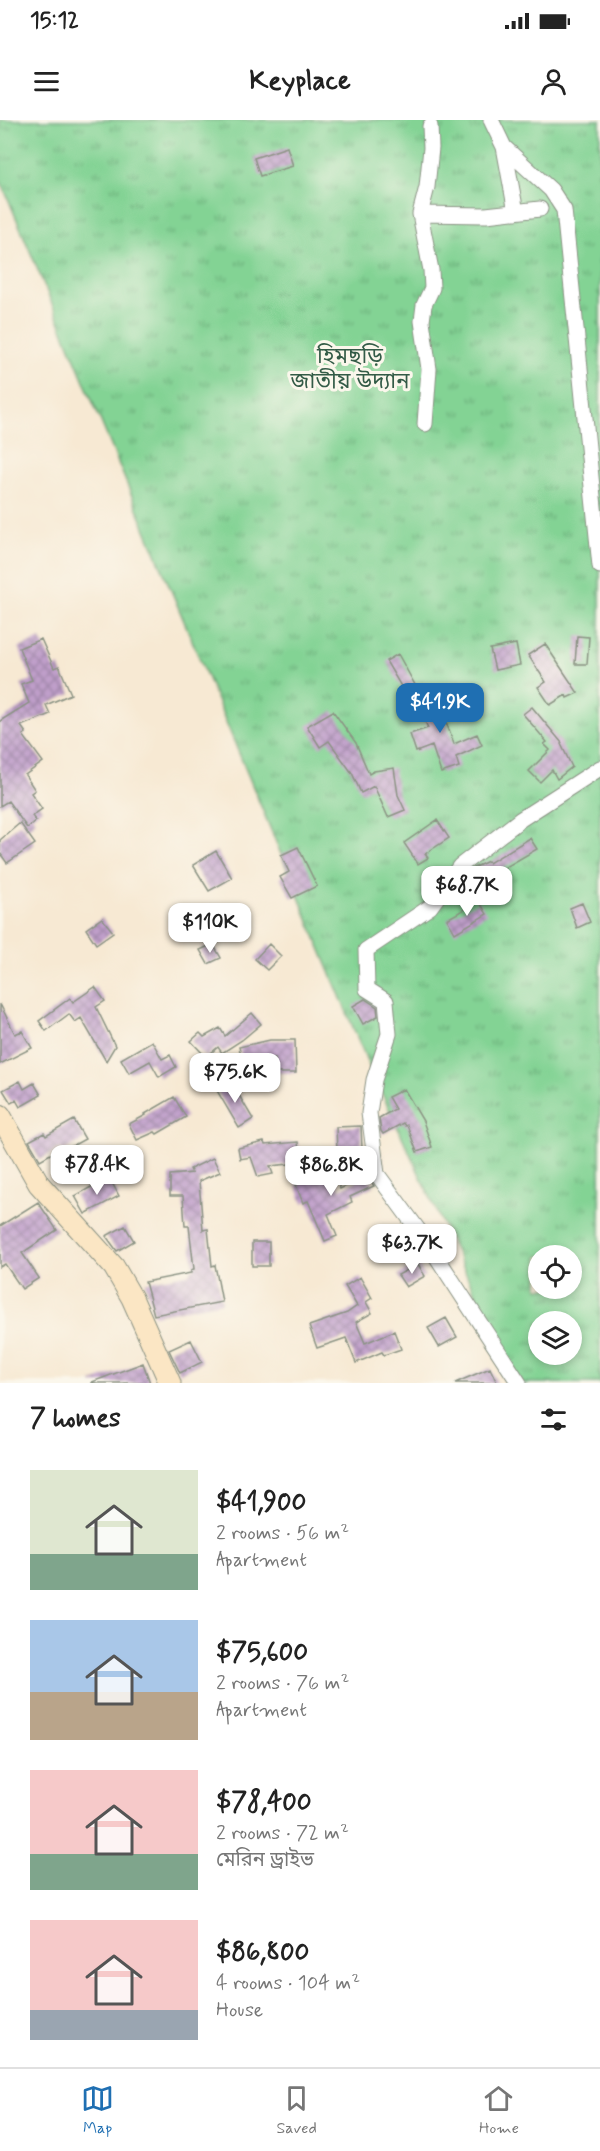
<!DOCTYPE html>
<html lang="en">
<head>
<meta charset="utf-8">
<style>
	body { margin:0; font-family:Mynerve,"Noto Sans Bengali",sans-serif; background:#f6f6f6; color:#222; height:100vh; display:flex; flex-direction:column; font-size:22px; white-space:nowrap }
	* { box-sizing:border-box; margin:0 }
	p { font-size:20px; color:#767676 }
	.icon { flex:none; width:33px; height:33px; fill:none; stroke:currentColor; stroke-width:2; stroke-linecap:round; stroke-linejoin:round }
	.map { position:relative; height:1263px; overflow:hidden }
	.panel { display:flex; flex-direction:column; background:#fff; flex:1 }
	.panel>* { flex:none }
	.fabs { position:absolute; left:528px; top:1125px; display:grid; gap:12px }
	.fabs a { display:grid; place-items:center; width:54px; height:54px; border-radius:50%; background:#fff; box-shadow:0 3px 9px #0003; font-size:30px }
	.price { position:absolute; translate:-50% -51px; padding:0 14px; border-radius:12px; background:#fff; color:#222; font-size:20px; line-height:39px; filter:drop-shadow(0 2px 3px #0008) }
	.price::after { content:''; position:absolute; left:50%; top:36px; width:18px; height:14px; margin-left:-9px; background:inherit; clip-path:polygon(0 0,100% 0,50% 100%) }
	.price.current { background:#1f6fb2; color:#fff }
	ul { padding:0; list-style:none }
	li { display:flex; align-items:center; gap:18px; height:150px; padding:0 30px }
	li span { display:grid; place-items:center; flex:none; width:168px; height:120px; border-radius:0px; color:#555 }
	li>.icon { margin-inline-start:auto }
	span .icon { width:72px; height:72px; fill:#fffc; stroke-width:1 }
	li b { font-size:26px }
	h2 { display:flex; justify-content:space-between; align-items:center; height:72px; padding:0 30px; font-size:26px }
	.status { display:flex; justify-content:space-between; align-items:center; height:42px; padding:0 30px; background:#fff; direction:ltr }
	.status svg { height:16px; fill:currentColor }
	header { display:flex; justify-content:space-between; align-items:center; height:78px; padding:0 30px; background:#fff; font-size:27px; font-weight:800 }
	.tabs { display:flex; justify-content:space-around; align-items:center; height:84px; border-top:2px solid #e0e0e0; background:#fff; font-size:16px; color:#767676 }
	.tabs a { display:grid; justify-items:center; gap:3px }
	.tabs .current { color:#1f6fb2 }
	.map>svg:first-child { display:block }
	.park { fill:url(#park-tufts); stroke:#518864; stroke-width:1.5; fill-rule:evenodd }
	.building { fill:url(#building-cross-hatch) }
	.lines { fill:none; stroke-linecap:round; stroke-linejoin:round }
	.minor-casing { stroke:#8b9384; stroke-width:17 }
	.secondary-casing { stroke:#8b9384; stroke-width:23 }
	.minor { stroke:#fff; stroke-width:15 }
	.secondary { stroke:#fbe6c4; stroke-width:21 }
	.labels { text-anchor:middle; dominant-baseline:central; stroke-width:6; stroke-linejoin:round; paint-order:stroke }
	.park-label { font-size:22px; fill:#335b47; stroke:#fbf7ec }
</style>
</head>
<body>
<div class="status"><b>15:12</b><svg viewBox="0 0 49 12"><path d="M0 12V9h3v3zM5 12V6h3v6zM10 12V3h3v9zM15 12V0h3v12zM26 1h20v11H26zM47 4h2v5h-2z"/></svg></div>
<header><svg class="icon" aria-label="menu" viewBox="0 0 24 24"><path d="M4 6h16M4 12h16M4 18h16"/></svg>Keyplace<svg class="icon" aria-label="person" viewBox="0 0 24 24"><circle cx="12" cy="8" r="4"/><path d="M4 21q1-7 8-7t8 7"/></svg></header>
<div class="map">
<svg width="600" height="1263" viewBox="0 0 600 1263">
	<defs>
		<pattern id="park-tufts" width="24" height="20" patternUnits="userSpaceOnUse" patternTransform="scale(1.5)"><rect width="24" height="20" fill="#83d394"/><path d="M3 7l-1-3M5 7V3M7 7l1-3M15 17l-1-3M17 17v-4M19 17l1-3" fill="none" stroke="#6bac7a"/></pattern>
		<pattern id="building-cross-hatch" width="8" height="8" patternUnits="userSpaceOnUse" patternTransform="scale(1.5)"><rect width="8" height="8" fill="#c09fca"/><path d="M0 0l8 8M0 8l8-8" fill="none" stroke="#9b83a5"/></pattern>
	</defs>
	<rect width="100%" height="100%" fill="#fbf7ec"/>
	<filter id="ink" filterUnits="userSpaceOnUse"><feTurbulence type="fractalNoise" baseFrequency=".0167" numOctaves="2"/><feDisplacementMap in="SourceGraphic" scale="12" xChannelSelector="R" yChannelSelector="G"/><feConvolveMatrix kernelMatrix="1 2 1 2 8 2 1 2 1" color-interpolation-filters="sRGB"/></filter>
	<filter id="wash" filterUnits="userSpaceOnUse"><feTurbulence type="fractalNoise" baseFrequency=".008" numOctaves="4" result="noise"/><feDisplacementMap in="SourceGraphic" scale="24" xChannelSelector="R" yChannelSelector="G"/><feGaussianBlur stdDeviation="1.35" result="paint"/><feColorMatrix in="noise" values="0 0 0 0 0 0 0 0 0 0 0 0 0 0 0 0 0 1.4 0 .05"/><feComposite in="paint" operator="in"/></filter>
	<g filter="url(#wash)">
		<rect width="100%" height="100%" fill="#f7e9d3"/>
		<path class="park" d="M0,0h600v1263h-83l-147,-315 -370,-889zM538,1136h34v32h-34zM538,1202h34v32h-34z"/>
		<g id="blocks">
			<path class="building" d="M287,27l6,19 -33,10 -6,-18z
				M577,516l12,1 -2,27h-12z
				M41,519l13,29 5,-2 12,28 -25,11 4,9 -29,12 5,7 -3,2 20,27 -18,13 10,15 -4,3 11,16 -10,7 4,5 -9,7 -19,-27 -8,5v-85l29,-18 -8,-19 11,-4 -13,-32z
				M516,524l4,21 -25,5 -5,-21z
				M545,524l33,49 -11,5 -1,-3 -16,10 -12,-18 8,-5 -18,-27z
				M398,534l22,40 -11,6 -23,-39z
				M435,569l7,15 -2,1 14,39 23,-10 5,11 -26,12 3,10 -18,6 -9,-27 -16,6 -6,-18 18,-6 -14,-29z
				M532,587l30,36 -1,1 11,23 -15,12 -5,-9 -12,12 -11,-11 21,-21 -6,-6 3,-2 -24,-28z
				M333,591l23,32 13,31 5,-3 20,-3 4,27 7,15 -17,7 -14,-31 -13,7 -9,-20 -23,-32 -9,6 -13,-21z
				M437,700l12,18 -24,16 3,4 -10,6 -14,-21z
				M20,703l15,21 -28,19 -7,-10v-13z
				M530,718l7,11 -57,33 -7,-14 15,-7 1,2z
				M298,727l19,39 -25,12 -12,-21 9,-5 -8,-17z
				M216,731l16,27 -23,13 -16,-26z
				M479,781l8,13 -32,19 -8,-14z
				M582,783l8,19 -13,6 -7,-20z
				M102,798l11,14 -17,12 -10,-15z
				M213,824l8,14 -13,6 -8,-14z
				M269,824l12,12 -14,14 -12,-11z
				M95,867l10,14 -9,6 19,39 -9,15 -25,-43 -6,4 -6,-8 -23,17 -7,-10 31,-23 3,4z
				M365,879l12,8 1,9 -15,8 -10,-18z
				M0,884l15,30 7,-3 10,17 -32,16z
				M252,893l9,11 -19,16 -20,13 -4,-6 -12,10 -15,-16 9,-8 4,4 16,-9 5,8z
				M270,920h25l1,33h-21v-15l-32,6 -4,-17z
				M152,921l10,18 8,-4 6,12 -17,10 -9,-16 -21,12 -8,-14z
				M230,960l23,39 -14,9 -23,-39z
				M20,961l4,8 10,-6 7,12 -21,12 -4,-7 -5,3 -8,-13z
				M404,969l19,32 9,26 -15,5 -10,-27 -2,1 -2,-3 -20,11 -2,-3 -2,-13 16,-9 -7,-12z
				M174,977l12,20 -29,17 -2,-2 -18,8 -8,-16 17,-9 -1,-1z
				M74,1000l11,19 -22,12 -2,-3 -21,12 -11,-19 15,-8 2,3z
				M361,1006l1,23 -25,1 -1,-23z
				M264,1022l1,3 33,-3 2,21 -30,3 3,8 -15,3 -7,-20 -11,2 -2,-11z
				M213,1038l7,14 -21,9 4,49 5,-1 4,37 3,-1 7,37 -68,13 -9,-33 46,-9v-3l3,-1 -5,-43h-4l-2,-30h-13v-21l22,-2 -2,-4z
				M366,1043l1,13 7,10 -24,11 2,5 -24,12 9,22 -12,5 -17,-40 -5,2 -7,-18 37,-15 7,19 21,-10 -5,-11z
				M109,1057l10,19 -34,18 -10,-18z
				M38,1082l19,28 -35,23 17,25 -17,11 -17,-25 -5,3v-41z
				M125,1106l9,15 -17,10 -11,-15z
				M252,1122h17v24h-17z
				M418,1144l7,12 -19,11 -8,-12z
				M360,1157l12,21 -6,4 6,11 -16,9 9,21 29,-12 7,18 -17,6 -2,-3 -26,11 -10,-25 -29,10 -8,-22 38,-13 10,-7 -12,-20z
				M446,1198l11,19 -18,10 -11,-19z
				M191,1220l11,22 -22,11 -11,-23z
				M143,1243l7,20h-58v-1z
				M490,1248l7,15h-42z"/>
		</g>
	</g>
	<g filter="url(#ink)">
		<use href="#blocks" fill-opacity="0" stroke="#8b9384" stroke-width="1.5"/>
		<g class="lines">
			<g class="minor-casing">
				<path id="minor" d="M491,0l13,27 47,43 13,20 36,356
					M504,27l12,65
					M420,94l66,1 54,-6
					M425,304l4,-55 -7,-48 2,-16 8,-17 -1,-18 -11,-56 7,-27 4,-39 -1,-22
					M519,1263l-92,-141 -50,-68 -8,-61 5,-33 15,-46 -3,-33 -19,-12 -1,-39 64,-43 30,-41 61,-47 79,-51"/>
			</g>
			<g class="secondary-casing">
				<path id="secondary" d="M0,995l39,69 75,83 18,31 38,85"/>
			</g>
			<use href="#minor" class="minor"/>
			<use href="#secondary" class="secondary"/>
		</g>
	</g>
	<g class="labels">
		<g class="park-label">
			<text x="350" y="237">হিমছড়ি<tspan x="350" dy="25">জাতীয় উদ্যান</tspan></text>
		</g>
	</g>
</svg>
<div class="fabs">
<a><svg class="icon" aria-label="locate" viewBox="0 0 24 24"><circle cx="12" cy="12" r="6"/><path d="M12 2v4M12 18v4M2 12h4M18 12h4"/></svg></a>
<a><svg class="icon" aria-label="layers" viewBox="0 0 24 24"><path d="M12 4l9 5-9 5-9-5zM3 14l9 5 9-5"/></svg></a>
</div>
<b class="price current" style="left:440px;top:614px">$41.9K</b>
<b class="price" style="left:467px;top:797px">$68.7K</b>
<b class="price" style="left:210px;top:834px">$110K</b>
<b class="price" style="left:235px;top:984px">$75.6K</b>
<b class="price" style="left:97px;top:1076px">$78.4K</b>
<b class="price" style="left:331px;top:1077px">$86.8K</b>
<b class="price" style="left:412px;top:1155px">$63.7K</b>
</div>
<section class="panel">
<h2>7 homes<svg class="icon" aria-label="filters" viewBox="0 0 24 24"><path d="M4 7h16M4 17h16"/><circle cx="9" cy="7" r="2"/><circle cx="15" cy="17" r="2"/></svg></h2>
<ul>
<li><span style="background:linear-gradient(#dfe7d0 70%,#7fa58c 0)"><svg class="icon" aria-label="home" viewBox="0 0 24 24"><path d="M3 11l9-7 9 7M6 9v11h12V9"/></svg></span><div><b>$41,900</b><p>2 rooms · 56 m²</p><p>Apartment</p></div></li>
<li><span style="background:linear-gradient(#a9c7e8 60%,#b9a48a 0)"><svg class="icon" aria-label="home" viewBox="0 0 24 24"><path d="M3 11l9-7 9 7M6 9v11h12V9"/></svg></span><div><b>$75,600</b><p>2 rooms · 76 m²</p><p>Apartment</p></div></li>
<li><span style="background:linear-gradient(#f6c9c9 70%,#7fa58c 0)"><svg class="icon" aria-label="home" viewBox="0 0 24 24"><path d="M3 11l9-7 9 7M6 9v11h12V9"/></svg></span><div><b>$78,400</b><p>2 rooms · 72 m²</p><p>মেরিন ড্রাইভ</p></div></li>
<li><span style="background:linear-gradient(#f6c9c9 75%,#9aa5b1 0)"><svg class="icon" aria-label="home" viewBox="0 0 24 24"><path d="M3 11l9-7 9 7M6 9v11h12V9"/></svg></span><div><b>$86,800</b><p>4 rooms · 104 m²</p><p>House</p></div></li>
</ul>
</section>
<nav class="tabs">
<a class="current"><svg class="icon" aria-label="map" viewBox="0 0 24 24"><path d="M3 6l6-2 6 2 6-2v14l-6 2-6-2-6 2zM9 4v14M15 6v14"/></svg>Map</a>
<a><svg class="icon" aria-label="saved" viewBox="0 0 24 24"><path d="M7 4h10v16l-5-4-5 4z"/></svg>Saved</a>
<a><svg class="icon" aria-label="home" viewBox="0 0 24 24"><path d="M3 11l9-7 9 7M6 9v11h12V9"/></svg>Home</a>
</nav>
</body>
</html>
